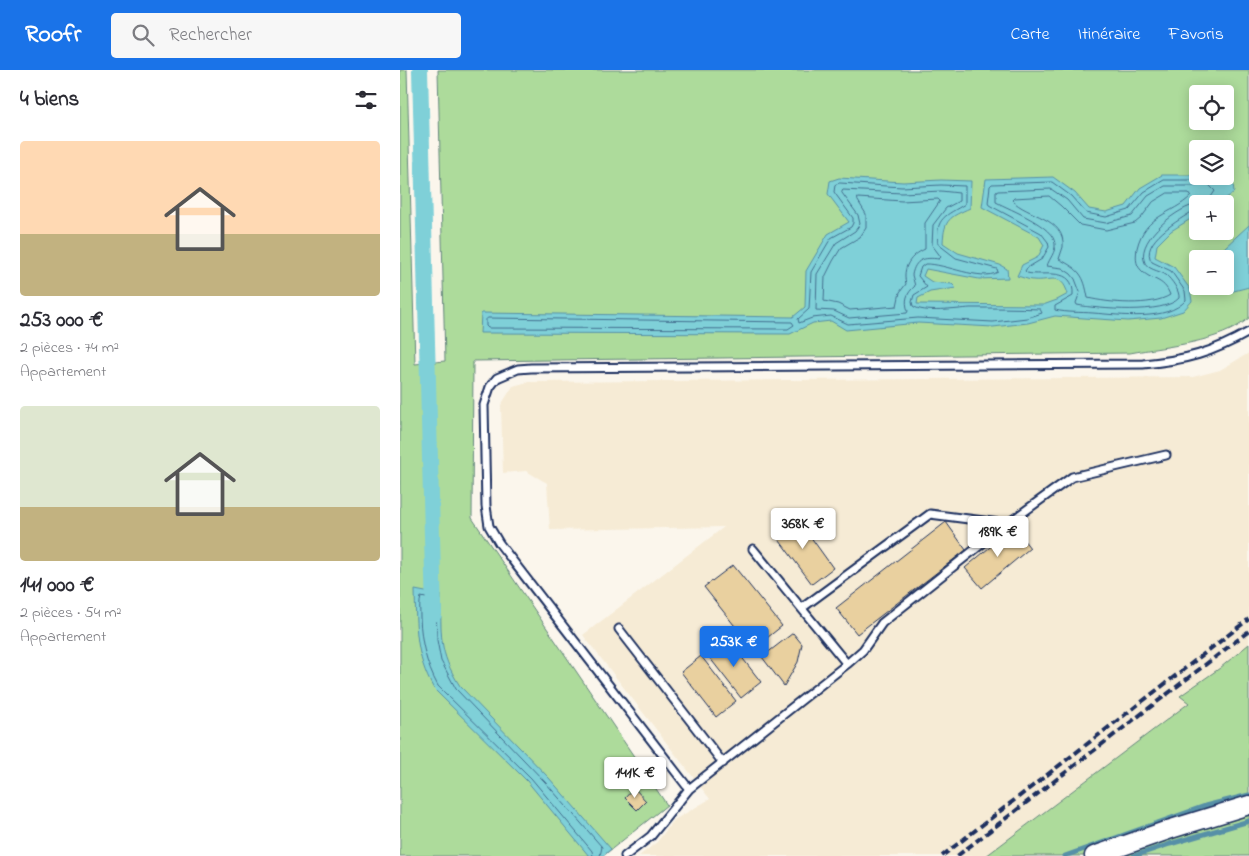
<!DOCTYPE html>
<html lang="fr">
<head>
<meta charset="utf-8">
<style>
	body { margin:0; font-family:"Indie Flower",sans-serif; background:#f7f7f7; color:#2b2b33; height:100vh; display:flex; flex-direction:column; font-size:19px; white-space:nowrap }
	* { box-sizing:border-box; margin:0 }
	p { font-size:16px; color:#7c7c81 }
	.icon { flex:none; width:28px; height:28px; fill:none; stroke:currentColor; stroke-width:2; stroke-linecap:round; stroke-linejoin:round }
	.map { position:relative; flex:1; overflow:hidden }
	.side { display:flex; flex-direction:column; background:#fff; width:400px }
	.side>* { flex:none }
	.controls { position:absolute; left:789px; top:15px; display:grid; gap:10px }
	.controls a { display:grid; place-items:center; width:45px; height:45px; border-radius:5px; background:#fff; box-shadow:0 2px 12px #0003; font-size:25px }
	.price { position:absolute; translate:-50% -42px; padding:0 11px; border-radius:5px; background:#fff; color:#222; font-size:16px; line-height:32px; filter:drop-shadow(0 1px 2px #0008) }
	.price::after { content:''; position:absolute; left:50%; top:30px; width:15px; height:11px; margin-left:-8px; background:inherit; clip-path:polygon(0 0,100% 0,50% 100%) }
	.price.selected { background:#1a73e8; color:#fff }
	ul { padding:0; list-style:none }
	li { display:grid; align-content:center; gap:10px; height:265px; padding:0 20px }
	li span { display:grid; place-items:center; height:155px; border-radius:5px; color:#555 }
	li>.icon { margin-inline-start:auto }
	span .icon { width:90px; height:90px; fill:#fffc; stroke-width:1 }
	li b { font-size:21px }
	h2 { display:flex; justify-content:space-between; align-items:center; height:60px; padding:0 20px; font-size:21px }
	header { display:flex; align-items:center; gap:30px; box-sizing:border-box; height:70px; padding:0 25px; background:#1a73e8; color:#fff }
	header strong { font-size:24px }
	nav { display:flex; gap:28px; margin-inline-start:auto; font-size:18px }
	.search { width:350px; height:45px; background:#f7f7f7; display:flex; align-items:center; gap:12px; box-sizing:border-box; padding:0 18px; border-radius:5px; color:#7c7c81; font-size:19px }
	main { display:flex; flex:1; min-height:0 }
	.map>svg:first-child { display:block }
	.built { fill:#f6ebd5 }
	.green { fill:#addb9b; stroke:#64857c; fill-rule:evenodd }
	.water { fill:#7fd0d8; stroke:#5790a7 }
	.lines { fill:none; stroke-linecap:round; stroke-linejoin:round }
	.shore { stroke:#436f8f; stroke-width:1 }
	.stream { stroke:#5790a7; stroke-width:5 }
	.canal { stroke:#7fd0d8; stroke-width:16 }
	.building { fill:#e9d09f; stroke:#1b2f5e }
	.service-casing { stroke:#1b2f5e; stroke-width:11 }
	.tertiary-casing { stroke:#1b2f5e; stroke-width:21 }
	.service { stroke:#fff; stroke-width:7 }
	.tertiary { stroke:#fff; stroke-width:18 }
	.rail { stroke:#1b2f5e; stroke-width:4; stroke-dasharray:8 4; stroke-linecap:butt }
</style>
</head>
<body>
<header>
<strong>Roofr</strong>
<div class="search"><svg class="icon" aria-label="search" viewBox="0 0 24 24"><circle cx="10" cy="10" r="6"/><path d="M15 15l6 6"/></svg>Rechercher</div>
<nav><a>Carte</a><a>Itinéraire</a><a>Favoris</a></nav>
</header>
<main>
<section class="side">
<h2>4 biens<svg class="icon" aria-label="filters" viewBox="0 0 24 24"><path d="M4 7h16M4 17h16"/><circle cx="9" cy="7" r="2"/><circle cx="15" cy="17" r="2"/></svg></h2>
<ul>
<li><span style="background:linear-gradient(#ffd9b3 60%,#c2b280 0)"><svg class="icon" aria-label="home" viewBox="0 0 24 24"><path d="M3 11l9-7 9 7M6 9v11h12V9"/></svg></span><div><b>253 000 €</b><p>2 pièces · 74 m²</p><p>Appartement</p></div></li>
<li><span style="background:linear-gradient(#dfe7d0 65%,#c2b280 0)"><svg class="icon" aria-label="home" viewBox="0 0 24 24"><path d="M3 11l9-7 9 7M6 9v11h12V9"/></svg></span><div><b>141 000 €</b><p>2 pièces · 54 m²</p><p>Appartement</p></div></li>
</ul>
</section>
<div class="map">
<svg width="849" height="786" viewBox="0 0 849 786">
	<rect width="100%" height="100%" fill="#fbf6ec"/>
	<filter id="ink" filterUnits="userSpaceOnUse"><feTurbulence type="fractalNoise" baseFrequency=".02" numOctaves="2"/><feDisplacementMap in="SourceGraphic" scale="10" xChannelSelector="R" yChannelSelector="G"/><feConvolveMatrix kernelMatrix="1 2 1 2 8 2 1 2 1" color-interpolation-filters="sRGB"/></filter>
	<g filter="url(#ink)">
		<path class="built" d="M849,283v310l-24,13 -239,180h-347l18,-14 17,-22 36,-21 -127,-164 141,-108 -174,3 -3,-47 -21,-12 -23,2 -2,-68 12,-19 15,-4 665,-5 27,-7z"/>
		<path class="green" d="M0,0h7l8,294 30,-3 -7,-291h811v248c-29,25 -82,28 -119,35l-657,8 -1,157 195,287 -64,51h-203zM798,24h27v27h-27zM798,79h27v27h-27zM798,134h27v27h-27zM798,189h27v27h-27z
			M849,574v212h-263l203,-153 -9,-7 40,-28z"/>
		<path class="water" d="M762,105h35l1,1c12,0 23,3 35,7l1,9c-12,11 -21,12 -36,12l-1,11 -26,16 -14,14 -2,12 19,10 16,22 2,12 -9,10 -22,7 -33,3 -73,-5 -27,7 -35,4 -75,-4 -72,7 -15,-9 -18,2 -23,11 -310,-1 1,-20 312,4 12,-10 1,-36 22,-37 21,-12 -21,-28 2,-13 9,-3 64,4 38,-2 30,1 -1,27c-20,9 -26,11 -27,35l15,10 42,12 7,4 1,9 -29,1 -53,-10 -3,7 9,6 20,2 4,4 -26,4 -12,6 -1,6 126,1 14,-5 11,-6c-7,-23 -17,-12 -35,-14 -5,0 -11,-3 -16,-4l5,-11 16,-8 6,-12 -5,-8 -57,-30 4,-28 67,-2 22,16 14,16 17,3 20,-6 14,-18z
			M849,155v62l-19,5 -8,-6h3v-27h-13z
			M15,520l26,5c0,38 -3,57 19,91l89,92 62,71 -8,7h-14l-62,-75 -93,-92c-19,-33 -18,-62 -19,-99z"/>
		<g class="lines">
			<path class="shore" d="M440,113l62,4 39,-2 24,1v18c-19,12 -30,13 -27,40l18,14 41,11 1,3c-18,10 -53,-9 -73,-8l-4,3 -3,9 9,11 -13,8 -2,7 1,4c10,8 44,3 57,2 23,0 47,0 70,1l2,4 -15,5 -34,4 -75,-4 -70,6 -17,-8 -19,2 -13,5 -1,-4 11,-10 2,-37 20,-34 20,-11 2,-4v-5l-19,-26 1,-7z
				M443,120l59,3 39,-2 18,2v8l-13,7 -13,17 -1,20 9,12 -2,2c-15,-2 -24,0 -27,16l3,11c-8,7 -11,14 -7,25l-1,2 -58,5 -15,-7 -18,-1 1,-36 19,-31 19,-12 5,-7 -2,-9 -16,-22z
				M768,123h21l2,3c-19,19 -46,18 -54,52 -1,8 -2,16 4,22 10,11 23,8 29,25 -19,12 -61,8 -82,3 -4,-23 -8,-28 -29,-39 1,-4 3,-8 4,-12 3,-29 -37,-31 -51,-47l2,-2 35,-2 12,10 19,19 26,5 29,-7 6,-5 12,-16z
				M458,128l44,3 36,-2 2,2 -15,22v26c-15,7 -23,18 -19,35l-6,8 -3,14 -47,4 -12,-6 -14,-3 1,-24 8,-16 8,-13 19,-11 6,-9v-14l-8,-13z
				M798,134c-19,2 -60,34 -54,56 2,10 15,10 22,15 5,4 14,16 13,23 -15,17 -81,11 -102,7l-1,-2 4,-11 -5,-13 -4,-5 -9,-6 -15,-2c2,-7 9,-14 8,-22 -1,-18 -44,-34 -59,-42v-10l2,-1 53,-2 16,11 16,19 23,4 26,-7 16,-20 17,-10h32l9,-4 9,9 -4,6 -1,7
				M798,141h-5c-12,8 -55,31 -41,51l19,9 14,20 1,9c-19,22 -66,15 -93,13 -12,-1 -26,0 -38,-3v-4l18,-10c2,-31 -30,-19 -46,-23l-2,-2 2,-3 15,-9 7,-12 -1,-5 -7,-9 -52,-28 -1,-2 2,-17 2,-2 60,-2 19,14 15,17 20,4 23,-7 15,-18 20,-12h33l5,-4
				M88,248l304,4 2,3 -6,4 -300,-1 -2,-2v-6z
				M193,786l-1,-5 -61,-73 -93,-92c-12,-22 -17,-44 -18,-69 0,-7 -1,-14 1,-20l15,3 1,40 4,21 15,28 89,93 57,65 -2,9"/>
			<path class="stream" d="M665,786l140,-50 44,-11
				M734,786l36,-12 79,-23"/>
			<path class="canal" d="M20,0l14,544"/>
		</g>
		<path class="building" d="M395,445l38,53 -21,16 -38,-51z
			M546,452l20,28 -109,84 -21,-26z
			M614,457l16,21 -48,40 -17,-20z
			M333,495l49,61 -29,23 -49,-62z
			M393,563l9,11 -4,18 -14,24 -22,-29z
			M326,567l35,45 -20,16 -35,-45z
			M301,586l35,45 -20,16 -35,-45z
			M234,718l12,13 -9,9 -12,-12z"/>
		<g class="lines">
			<g class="service-casing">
				<path id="service" d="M353,479l94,115
					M402,538l128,-94 77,10
					M219,559l104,134
					M289,719l158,-125 16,-14 19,-27 125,-99 65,-47 94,-22
					M225,786l26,-20 38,-47 -190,-246 -10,-17 -3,-20 -2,-101 6,-18 7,-9 21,-9 13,-1 612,-4c43,-4 69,-11 106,-32"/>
			</g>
			<g class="tertiary-casing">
				<path id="tertiary" d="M694,786l77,-27 78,-24"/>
			</g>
			<use href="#service" class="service"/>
			<use href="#tertiary" class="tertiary"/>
			<path class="rail" d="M542,786l307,-237
				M557,786l292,-225"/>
		</g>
	</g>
</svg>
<div class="controls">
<a><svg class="icon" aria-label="locate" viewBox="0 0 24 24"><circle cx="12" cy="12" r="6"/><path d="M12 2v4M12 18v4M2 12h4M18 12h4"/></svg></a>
<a><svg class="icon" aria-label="layers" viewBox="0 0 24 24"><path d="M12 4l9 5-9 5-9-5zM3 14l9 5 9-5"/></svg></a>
<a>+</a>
<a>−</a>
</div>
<b class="price" style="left:403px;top:480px">368K €</b>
<b class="price" style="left:598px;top:488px">189K €</b>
<b class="price selected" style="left:334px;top:598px">253K €</b>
<b class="price" style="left:235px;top:729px">141K €</b>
</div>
</main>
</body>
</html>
